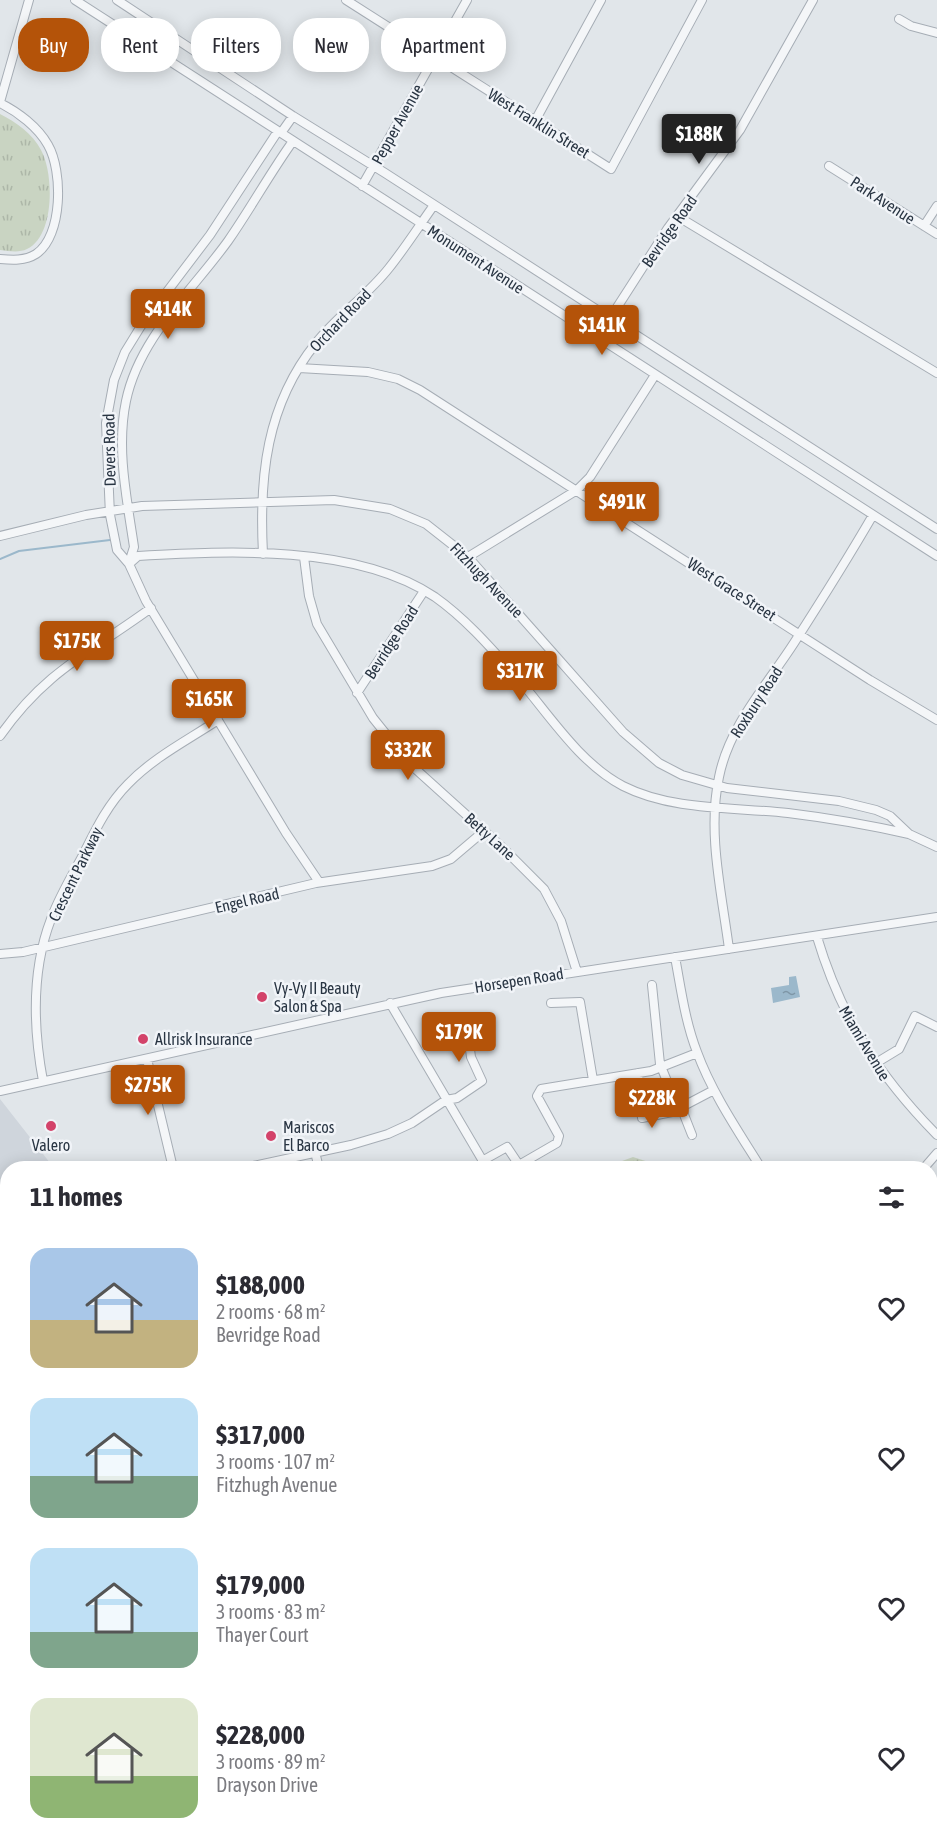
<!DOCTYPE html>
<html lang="en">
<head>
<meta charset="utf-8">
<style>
	body { margin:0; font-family:"Asap Condensed",sans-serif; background:#f7f7f7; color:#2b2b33; height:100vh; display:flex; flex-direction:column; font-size:22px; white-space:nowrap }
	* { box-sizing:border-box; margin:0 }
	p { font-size:20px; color:#7c7c81 }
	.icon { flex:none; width:33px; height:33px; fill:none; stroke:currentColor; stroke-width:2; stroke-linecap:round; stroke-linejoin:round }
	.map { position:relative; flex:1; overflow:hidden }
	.drawer { position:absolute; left:0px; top:1161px; width:938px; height:684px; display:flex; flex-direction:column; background:#fff; border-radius:24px 24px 0 0; box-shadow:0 3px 15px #0003 }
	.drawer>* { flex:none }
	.hud { position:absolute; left:18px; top:18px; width:600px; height:54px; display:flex; gap:12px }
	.price { position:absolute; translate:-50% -51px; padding:0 14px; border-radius:6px; background:#b45309; color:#fff; font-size:20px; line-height:39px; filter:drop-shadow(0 2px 3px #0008) }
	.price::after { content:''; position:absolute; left:50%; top:36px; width:18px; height:14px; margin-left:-9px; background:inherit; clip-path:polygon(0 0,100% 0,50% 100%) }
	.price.on { background:#222; color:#fff }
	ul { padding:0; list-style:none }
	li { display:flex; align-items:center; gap:18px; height:150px; padding:0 30px }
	li span { display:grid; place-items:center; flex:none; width:168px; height:120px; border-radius:18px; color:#555 }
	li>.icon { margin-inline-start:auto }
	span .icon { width:72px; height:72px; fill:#fffc; stroke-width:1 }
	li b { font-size:26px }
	h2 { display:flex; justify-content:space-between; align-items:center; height:72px; padding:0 30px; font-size:26px }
	.tag { padding:0 21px; border-radius:24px; background:#fff; box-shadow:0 3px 15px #0003; font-size:21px; line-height:54px }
	.tag.on { background:#b45309; color:#fff }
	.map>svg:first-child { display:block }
	.built { fill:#cfd5dc }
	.grass { fill:url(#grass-tufts) }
	.pitch { fill:#c9d4c2 }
	.water { fill:url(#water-ripples) }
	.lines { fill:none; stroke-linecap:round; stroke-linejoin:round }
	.stream { stroke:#9bb8cb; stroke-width:2 }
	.minor-casing { stroke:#a6adb5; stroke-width:10 }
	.major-casing { stroke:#a0acb6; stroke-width:13 }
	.minor { stroke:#f4f6f8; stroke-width:8 }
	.major { stroke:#fff; stroke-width:10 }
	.poi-dot { fill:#d3436a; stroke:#f1f4f8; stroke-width:2 }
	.labels { text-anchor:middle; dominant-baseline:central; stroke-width:5; stroke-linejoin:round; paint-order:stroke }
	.street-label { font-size:16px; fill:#293543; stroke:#f1f4f8 }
	.poi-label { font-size:16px; fill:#293543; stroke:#f1f4f8; text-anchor:start }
</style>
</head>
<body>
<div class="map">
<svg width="937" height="1845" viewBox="0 0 937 1845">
	<defs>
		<pattern id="grass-tufts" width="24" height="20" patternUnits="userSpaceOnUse" patternTransform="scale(1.5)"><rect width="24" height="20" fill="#c9d4c2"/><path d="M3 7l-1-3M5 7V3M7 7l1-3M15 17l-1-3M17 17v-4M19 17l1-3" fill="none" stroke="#adb7a8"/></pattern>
		<pattern id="water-ripples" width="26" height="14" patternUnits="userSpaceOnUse" patternTransform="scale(1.5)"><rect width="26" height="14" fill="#9bb8cb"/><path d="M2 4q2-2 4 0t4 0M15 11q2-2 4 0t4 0" fill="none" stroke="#7e96a6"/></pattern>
	</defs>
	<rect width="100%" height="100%" fill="#e1e6ea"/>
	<path class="built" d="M0,1099l54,69h-46v581l-8,1z
		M7,1763l1,75h161l2,7h-171v-81z
		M204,1838h615l2,7h-615z"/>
	<path class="grass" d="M0,114c16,8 33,20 41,36 13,23 14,86 -14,99 -8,4 -18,2 -27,1z
		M633,1157l22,7v4h-52z"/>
	<path class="pitch" d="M677,1838h52l-9,7h-37z"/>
	<path class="water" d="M796,976l4,21 -27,6 -2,-15 18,-3v-8z"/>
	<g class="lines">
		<path class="stream" d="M0,559l19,-8 91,-11"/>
		<g class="minor-casing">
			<path id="minor" d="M75,0l862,556
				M117,0l176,116 92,57 552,356
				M346,0l265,169 91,-169
				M899,19l12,7 26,7
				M0,102l29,-102
				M0,103c18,9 38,24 48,42 15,26 15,91 -12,109 -11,7 -24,6 -36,5
				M535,121l66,-121
				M278,131l-68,104 -69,91 -16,26 -11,28 -8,43 4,92 7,35 12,14 17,37 140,232 33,49
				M281,133l12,-17
				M829,166l108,68
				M362,186l105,-186
				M677,216l260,157
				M924,226l13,-20
				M598,337l70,-109 72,-98 73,-130
				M299,368l69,4 30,7 22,11 450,290 67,40
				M0,536l86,-21 56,-9 192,-6 56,9 36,15 42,33 155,175 36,31 23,12 45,13 112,13 37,9 14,6 19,18 28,13
				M263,554c-4,-77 3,-149 53,-211 21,-27 51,-47 73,-75 16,-20 30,-42 45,-63
				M304,557l5,39 8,28 56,94 37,46 93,84 41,41 17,32 16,51
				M468,557l109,-67 13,-13 65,-102
				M129,563l5,-16c-7,-48 -18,-98 -8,-146 13,-63 66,-110 102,-160 23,-33 42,-68 65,-100
				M129,564l9,-8c91,-5 218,-12 297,41 31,22 56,51 81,79 32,37 63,87 107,110 49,25 112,21 165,27 41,5 81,12 121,21
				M357,693l67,-102
				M0,736c45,-65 91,-84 151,-128
				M817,937c24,80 61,138 120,198
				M729,949c-7,-55 -22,-116 -10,-172 10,-51 48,-92 75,-134 27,-42 54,-85 79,-128
				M0,954l23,-2 293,-69 116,-17 19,-7 33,-28
				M675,957c6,32 10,64 22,95 15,41 41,79 64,116
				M652,985l8,79 18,44
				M390,1003l97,165
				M551,1003l29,-1 13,78
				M147,1059l26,109
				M876,1063l23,-14 16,-33 22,11
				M638,1073l4,45 30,-6 42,-22
				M43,1081c-10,-54 -12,-110 8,-162 8,-22 20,-42 31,-62 13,-26 25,-52 46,-73 26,-27 60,-44 90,-64
				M0,1091l441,-98 496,-76
				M681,1107l11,28
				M315,1152l4,16
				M482,1161l25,-14 12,18 38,-22 2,-7 -22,-40 4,-7 110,-18 46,-18
				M244,1168l107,-23 37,-11 24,-11 34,-23 11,-2 25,-17 -11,-24 -5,-37
				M924,1168l13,-15
				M930,1388l7,4
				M930,1510l7,-15
				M930,1798l7,-2
				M822,1838l1,7"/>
		</g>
		<g class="major-casing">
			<path id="major" d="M0,1407l8,7
				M0,1430l8,7
				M0,1753l8,-1
				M184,1838l2,7
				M204,1838l2,7"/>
		</g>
		<use href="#minor" class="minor"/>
		<use href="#major" class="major"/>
	</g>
	<g class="poi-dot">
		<circle cx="262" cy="997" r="6"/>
		<circle cx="143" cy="1039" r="6"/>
		<circle cx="51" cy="1126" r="6"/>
		<circle cx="271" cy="1136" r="6"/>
	</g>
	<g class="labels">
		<g class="street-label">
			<text transform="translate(539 123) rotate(32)">West Franklin Street</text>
			<text transform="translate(397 124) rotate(-61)">Pepper Avenue</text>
			<text transform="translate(883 200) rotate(33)">Park Avenue</text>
			<text transform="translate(669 231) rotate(-55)">Bevridge Road</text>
			<text transform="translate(476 259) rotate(33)">Monument Avenue</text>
			<text transform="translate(340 320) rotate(-46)">Orchard Road</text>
			<text transform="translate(109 450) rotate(-91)">Devers Road</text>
			<text transform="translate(487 580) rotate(46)">Fitzhugh Avenue</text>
			<text transform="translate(732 589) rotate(33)">West Grace Street</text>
			<text transform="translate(391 642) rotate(-57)">Bevridge Road</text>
			<text transform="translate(756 702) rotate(-57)">Roxbury Road</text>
			<text transform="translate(490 836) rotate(42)">Betty Lane</text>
			<text transform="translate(75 874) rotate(-64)">Crescent Parkway</text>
			<text transform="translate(247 900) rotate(-13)">Engel Road</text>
			<text transform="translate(519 980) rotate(-9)">Horsepen Road</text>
			<text transform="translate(865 1043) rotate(59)">Miami Avenue</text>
		</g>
		<g class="poi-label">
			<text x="274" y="988">Vy-Vy II Beauty<tspan x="274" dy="18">Salon &amp; Spa</tspan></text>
			<text x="155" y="1039">Allrisk Insurance</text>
			<text x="283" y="1127">Mariscos<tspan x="283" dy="18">El Barco</tspan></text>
			<text x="51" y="1145" text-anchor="middle">Valero</text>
		</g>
	</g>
</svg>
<b class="price on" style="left:699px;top:165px">$188K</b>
<b class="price" style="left:168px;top:340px">$414K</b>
<b class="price" style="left:602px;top:356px">$141K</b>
<b class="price" style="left:622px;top:533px">$491K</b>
<b class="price" style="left:77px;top:672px">$175K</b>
<b class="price" style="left:520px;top:702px">$317K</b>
<b class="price" style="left:209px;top:730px">$165K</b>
<b class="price" style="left:408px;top:781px">$332K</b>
<b class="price" style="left:459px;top:1063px">$179K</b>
<b class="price" style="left:148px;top:1116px">$275K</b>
<b class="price" style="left:652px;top:1129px">$228K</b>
<div class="hud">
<a class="tag on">Buy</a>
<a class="tag">Rent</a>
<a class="tag">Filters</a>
<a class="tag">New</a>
<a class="tag">Apartment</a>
</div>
<section class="drawer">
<h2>11 homes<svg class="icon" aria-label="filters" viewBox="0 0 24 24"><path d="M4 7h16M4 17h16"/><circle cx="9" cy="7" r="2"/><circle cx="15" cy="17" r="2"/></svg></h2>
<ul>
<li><span style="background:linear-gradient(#a9c7e8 60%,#c2b280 0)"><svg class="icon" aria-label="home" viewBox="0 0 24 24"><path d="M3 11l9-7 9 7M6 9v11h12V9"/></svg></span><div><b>$188,000</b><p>2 rooms · 68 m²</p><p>Bevridge Road</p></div><svg class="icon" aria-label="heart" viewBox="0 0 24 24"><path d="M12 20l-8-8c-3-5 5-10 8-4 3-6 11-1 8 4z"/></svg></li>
<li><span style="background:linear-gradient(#bfe0f5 65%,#7fa58c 0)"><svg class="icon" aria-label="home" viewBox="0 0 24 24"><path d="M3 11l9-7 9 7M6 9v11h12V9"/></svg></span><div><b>$317,000</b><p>3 rooms · 107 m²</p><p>Fitzhugh Avenue</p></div><svg class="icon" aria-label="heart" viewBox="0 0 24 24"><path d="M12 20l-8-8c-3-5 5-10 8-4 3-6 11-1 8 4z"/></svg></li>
<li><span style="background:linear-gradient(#bfe0f5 70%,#7fa58c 0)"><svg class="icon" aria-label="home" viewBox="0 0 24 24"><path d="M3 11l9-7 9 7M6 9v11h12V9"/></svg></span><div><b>$179,000</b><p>3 rooms · 83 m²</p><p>Thayer Court</p></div><svg class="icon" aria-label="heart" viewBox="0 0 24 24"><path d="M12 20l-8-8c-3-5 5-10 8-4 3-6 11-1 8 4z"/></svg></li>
<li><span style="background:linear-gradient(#dfe7d0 65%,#8fb573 0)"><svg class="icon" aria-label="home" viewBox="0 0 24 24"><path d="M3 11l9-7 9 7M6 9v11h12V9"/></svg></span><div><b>$228,000</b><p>3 rooms · 89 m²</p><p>Drayson Drive</p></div><svg class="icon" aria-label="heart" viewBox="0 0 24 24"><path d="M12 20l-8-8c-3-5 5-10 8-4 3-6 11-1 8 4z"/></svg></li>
</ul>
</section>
</div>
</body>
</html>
